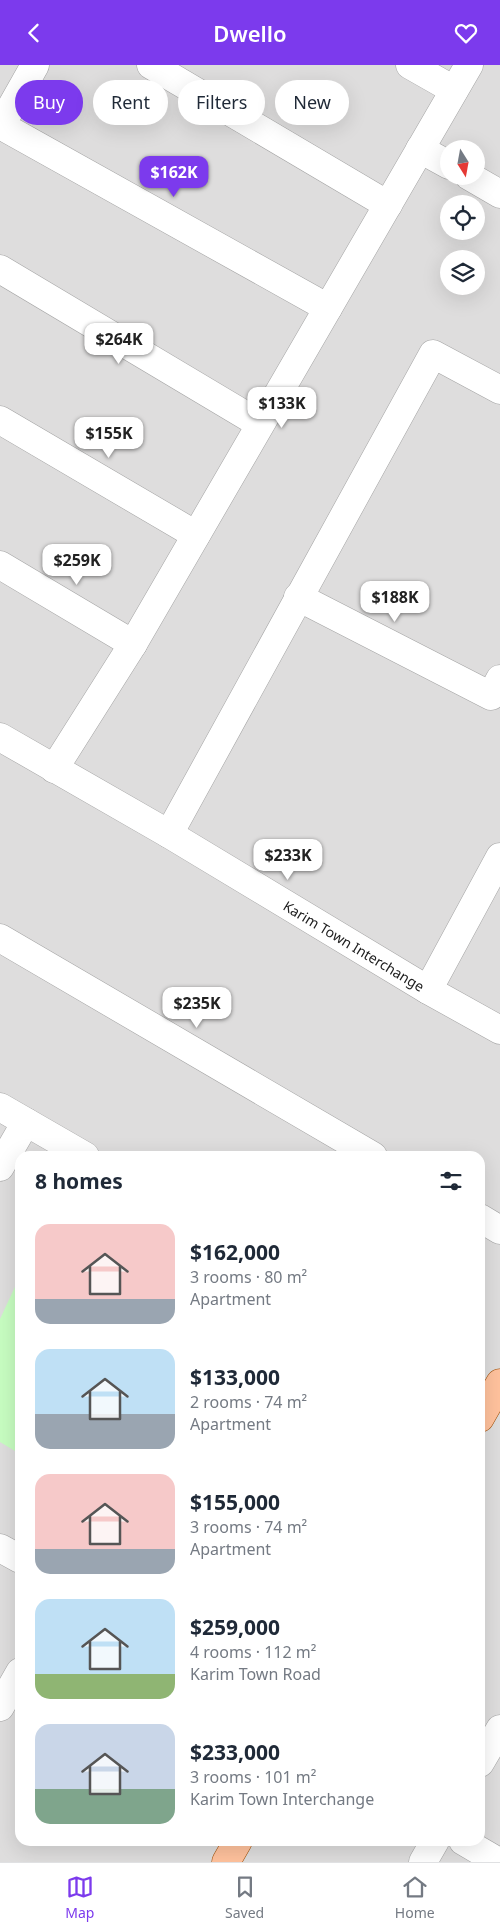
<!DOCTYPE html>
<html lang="en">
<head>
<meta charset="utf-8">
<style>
	body { margin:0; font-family:"Noto Sans",sans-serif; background:#f6f6f7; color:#1f2937; height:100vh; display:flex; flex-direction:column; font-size:19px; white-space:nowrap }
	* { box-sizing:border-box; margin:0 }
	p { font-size:16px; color:#747a83 }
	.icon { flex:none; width:28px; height:28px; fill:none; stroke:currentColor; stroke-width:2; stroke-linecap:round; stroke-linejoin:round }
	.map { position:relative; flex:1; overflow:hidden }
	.sheet { position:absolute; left:15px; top:1086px; width:470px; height:695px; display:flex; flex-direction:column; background:#fff; border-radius:15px; box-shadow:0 5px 20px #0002 }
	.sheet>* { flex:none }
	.guide { position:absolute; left:15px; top:15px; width:470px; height:45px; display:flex; gap:10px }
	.needle { width:32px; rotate:169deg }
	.fabs { position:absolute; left:440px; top:75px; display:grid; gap:10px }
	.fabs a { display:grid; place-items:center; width:45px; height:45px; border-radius:50%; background:#fff; box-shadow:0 5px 20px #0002; font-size:25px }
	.price { position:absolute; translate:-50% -42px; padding:0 11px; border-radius:10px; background:#fff; color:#222; font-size:16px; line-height:32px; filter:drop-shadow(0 1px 2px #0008) }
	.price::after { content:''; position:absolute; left:50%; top:30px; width:15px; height:11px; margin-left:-8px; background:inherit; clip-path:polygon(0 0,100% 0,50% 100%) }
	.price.on { background:#7c3aed; color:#fff }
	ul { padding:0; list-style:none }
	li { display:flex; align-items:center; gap:15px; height:125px; padding:0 20px }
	li span { display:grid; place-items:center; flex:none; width:140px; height:100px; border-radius:15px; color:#555 }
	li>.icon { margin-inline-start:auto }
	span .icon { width:60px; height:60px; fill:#fffc; stroke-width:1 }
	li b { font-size:21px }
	h2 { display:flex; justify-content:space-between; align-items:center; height:60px; padding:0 20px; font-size:21px }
	.chip { padding:0 18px; border-radius:22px; background:#fff; box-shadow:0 5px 20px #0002; font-size:18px; line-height:45px }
	.chip.on { background:#7c3aed; color:#fff }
	header { display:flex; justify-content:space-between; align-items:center; height:65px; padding:0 20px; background:#7c3aed; color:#fff; font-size:22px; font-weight:600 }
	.tab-bar { display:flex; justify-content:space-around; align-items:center; height:70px; border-top:1px solid #e0e1e3; background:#fff; font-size:14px; color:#747a83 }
	.tab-bar a { display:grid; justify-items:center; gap:2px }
	.tab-bar .on { color:#7c3aed }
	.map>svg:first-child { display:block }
	.residential { fill:#dedddd; fill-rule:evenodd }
	.park { fill:#c7fdc1 }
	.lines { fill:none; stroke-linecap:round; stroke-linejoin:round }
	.minor-casing { stroke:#a4a4a4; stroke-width:29 }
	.major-casing { stroke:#9c4b00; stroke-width:29 }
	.minor { stroke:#fff; stroke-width:28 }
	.major { stroke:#ffc29d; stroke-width:28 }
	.labels { text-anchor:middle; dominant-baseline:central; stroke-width:4; stroke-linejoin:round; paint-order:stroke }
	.street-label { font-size:14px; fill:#202020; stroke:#fff }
</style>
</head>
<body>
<header><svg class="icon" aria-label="back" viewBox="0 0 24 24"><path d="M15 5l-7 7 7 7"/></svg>Dwello<svg class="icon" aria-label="heart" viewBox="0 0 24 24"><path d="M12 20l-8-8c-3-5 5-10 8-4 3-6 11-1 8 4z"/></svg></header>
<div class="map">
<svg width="500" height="1797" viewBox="0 0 500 1797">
	<rect width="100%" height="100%" fill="#f1ebe6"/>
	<path class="residential" d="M0,0h500v1797h-500zM449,84h27v27h-27zM449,139h27v27h-27zM449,194h27v27h-27zM20,1091h460v685h-460z"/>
	<path class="park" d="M20,1211v178l-20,-12v-123z"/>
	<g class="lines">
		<g class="minor-casing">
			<g id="minor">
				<path d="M151,0l237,140"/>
				<path d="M410,0l44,25"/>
				<path d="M0,60l328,183"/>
				<path d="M0,62l35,-62"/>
				<path d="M420,84l29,16"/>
				<path d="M469,111l31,18"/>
				<path d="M0,204l260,155"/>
				<path d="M0,355l196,115"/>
				<path d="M0,500l133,79"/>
				<path d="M298,532l193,99 9,-17"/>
				<path id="s1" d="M0,672l169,97 259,156 72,40"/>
				<path d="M54,704l79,-125 336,-579"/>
				<path d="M169,769l264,-480 67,36"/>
				<path d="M0,873l373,218"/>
				<path d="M428,925l72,-133"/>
				<path d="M0,1042l85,49"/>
				<path d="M0,1102l26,-45"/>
				<path d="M480,1153l20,12"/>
				<path d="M0,1483l20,11"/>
				<path d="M0,1642l20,-35"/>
				<path d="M480,1698l20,-34"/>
				<path d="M463,1776l36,21"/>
				<path d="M423,1797l12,-21"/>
			</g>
		</g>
		<g class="major-casing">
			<path id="major" d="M480,1353l20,-35
				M226,1797l12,-21"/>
		</g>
		<use href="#minor" class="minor"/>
		<use href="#major" class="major"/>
	</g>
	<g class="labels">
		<g class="street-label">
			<text stroke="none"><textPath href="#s1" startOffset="411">Karim Town Interchange</textPath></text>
		</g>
	</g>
</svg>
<div class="fabs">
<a><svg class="needle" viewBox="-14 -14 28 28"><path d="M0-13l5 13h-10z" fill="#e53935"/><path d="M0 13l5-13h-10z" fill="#747a83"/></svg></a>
<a><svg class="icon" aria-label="locate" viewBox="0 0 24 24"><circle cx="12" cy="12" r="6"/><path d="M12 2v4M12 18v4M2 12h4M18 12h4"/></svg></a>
<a><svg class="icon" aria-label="layers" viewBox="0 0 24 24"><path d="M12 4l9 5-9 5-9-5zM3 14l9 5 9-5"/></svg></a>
</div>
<b class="price on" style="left:174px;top:133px">$162K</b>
<b class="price" style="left:119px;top:300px">$264K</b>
<b class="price" style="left:282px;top:364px">$133K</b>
<b class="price" style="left:109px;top:394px">$155K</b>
<b class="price" style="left:77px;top:521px">$259K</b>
<b class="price" style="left:395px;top:558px">$188K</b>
<b class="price" style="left:288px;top:816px">$233K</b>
<b class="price" style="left:197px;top:964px">$235K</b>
<div class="guide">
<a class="chip on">Buy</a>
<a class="chip">Rent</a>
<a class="chip">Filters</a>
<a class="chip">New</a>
</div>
<section class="sheet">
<h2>8 homes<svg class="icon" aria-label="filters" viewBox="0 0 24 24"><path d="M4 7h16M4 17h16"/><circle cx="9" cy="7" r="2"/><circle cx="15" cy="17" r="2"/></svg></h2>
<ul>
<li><span style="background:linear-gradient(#f6c9c9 75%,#9aa5b1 0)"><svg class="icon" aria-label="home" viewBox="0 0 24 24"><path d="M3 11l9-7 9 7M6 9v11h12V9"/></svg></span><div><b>$162,000</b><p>3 rooms · 80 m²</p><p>Apartment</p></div></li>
<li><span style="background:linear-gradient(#bfe0f5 65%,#9aa5b1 0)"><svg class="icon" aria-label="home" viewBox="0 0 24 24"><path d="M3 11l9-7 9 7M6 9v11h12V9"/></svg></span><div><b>$133,000</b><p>2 rooms · 74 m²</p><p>Apartment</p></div></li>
<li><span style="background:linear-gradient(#f6c9c9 75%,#9aa5b1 0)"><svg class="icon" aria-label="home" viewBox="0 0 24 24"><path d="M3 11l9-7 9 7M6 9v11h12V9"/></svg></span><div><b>$155,000</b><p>3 rooms · 74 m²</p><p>Apartment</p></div></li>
<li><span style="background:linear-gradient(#bfe0f5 75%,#8fb573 0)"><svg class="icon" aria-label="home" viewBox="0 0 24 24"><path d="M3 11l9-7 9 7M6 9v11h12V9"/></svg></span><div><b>$259,000</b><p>4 rooms · 112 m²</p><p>Karim Town Road</p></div></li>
<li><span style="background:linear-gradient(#c9d6e8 65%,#7fa58c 0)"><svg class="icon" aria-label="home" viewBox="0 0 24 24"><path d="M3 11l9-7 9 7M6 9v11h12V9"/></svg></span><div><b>$233,000</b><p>3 rooms · 101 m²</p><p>Karim Town Interchange</p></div></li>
</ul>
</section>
</div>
<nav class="tab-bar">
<a class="on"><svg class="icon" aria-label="map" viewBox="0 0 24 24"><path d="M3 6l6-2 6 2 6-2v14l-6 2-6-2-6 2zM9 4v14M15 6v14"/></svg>Map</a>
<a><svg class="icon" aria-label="saved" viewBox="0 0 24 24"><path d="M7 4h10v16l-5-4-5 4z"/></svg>Saved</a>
<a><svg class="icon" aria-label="home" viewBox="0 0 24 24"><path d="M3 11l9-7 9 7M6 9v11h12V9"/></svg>Home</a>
</nav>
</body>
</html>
